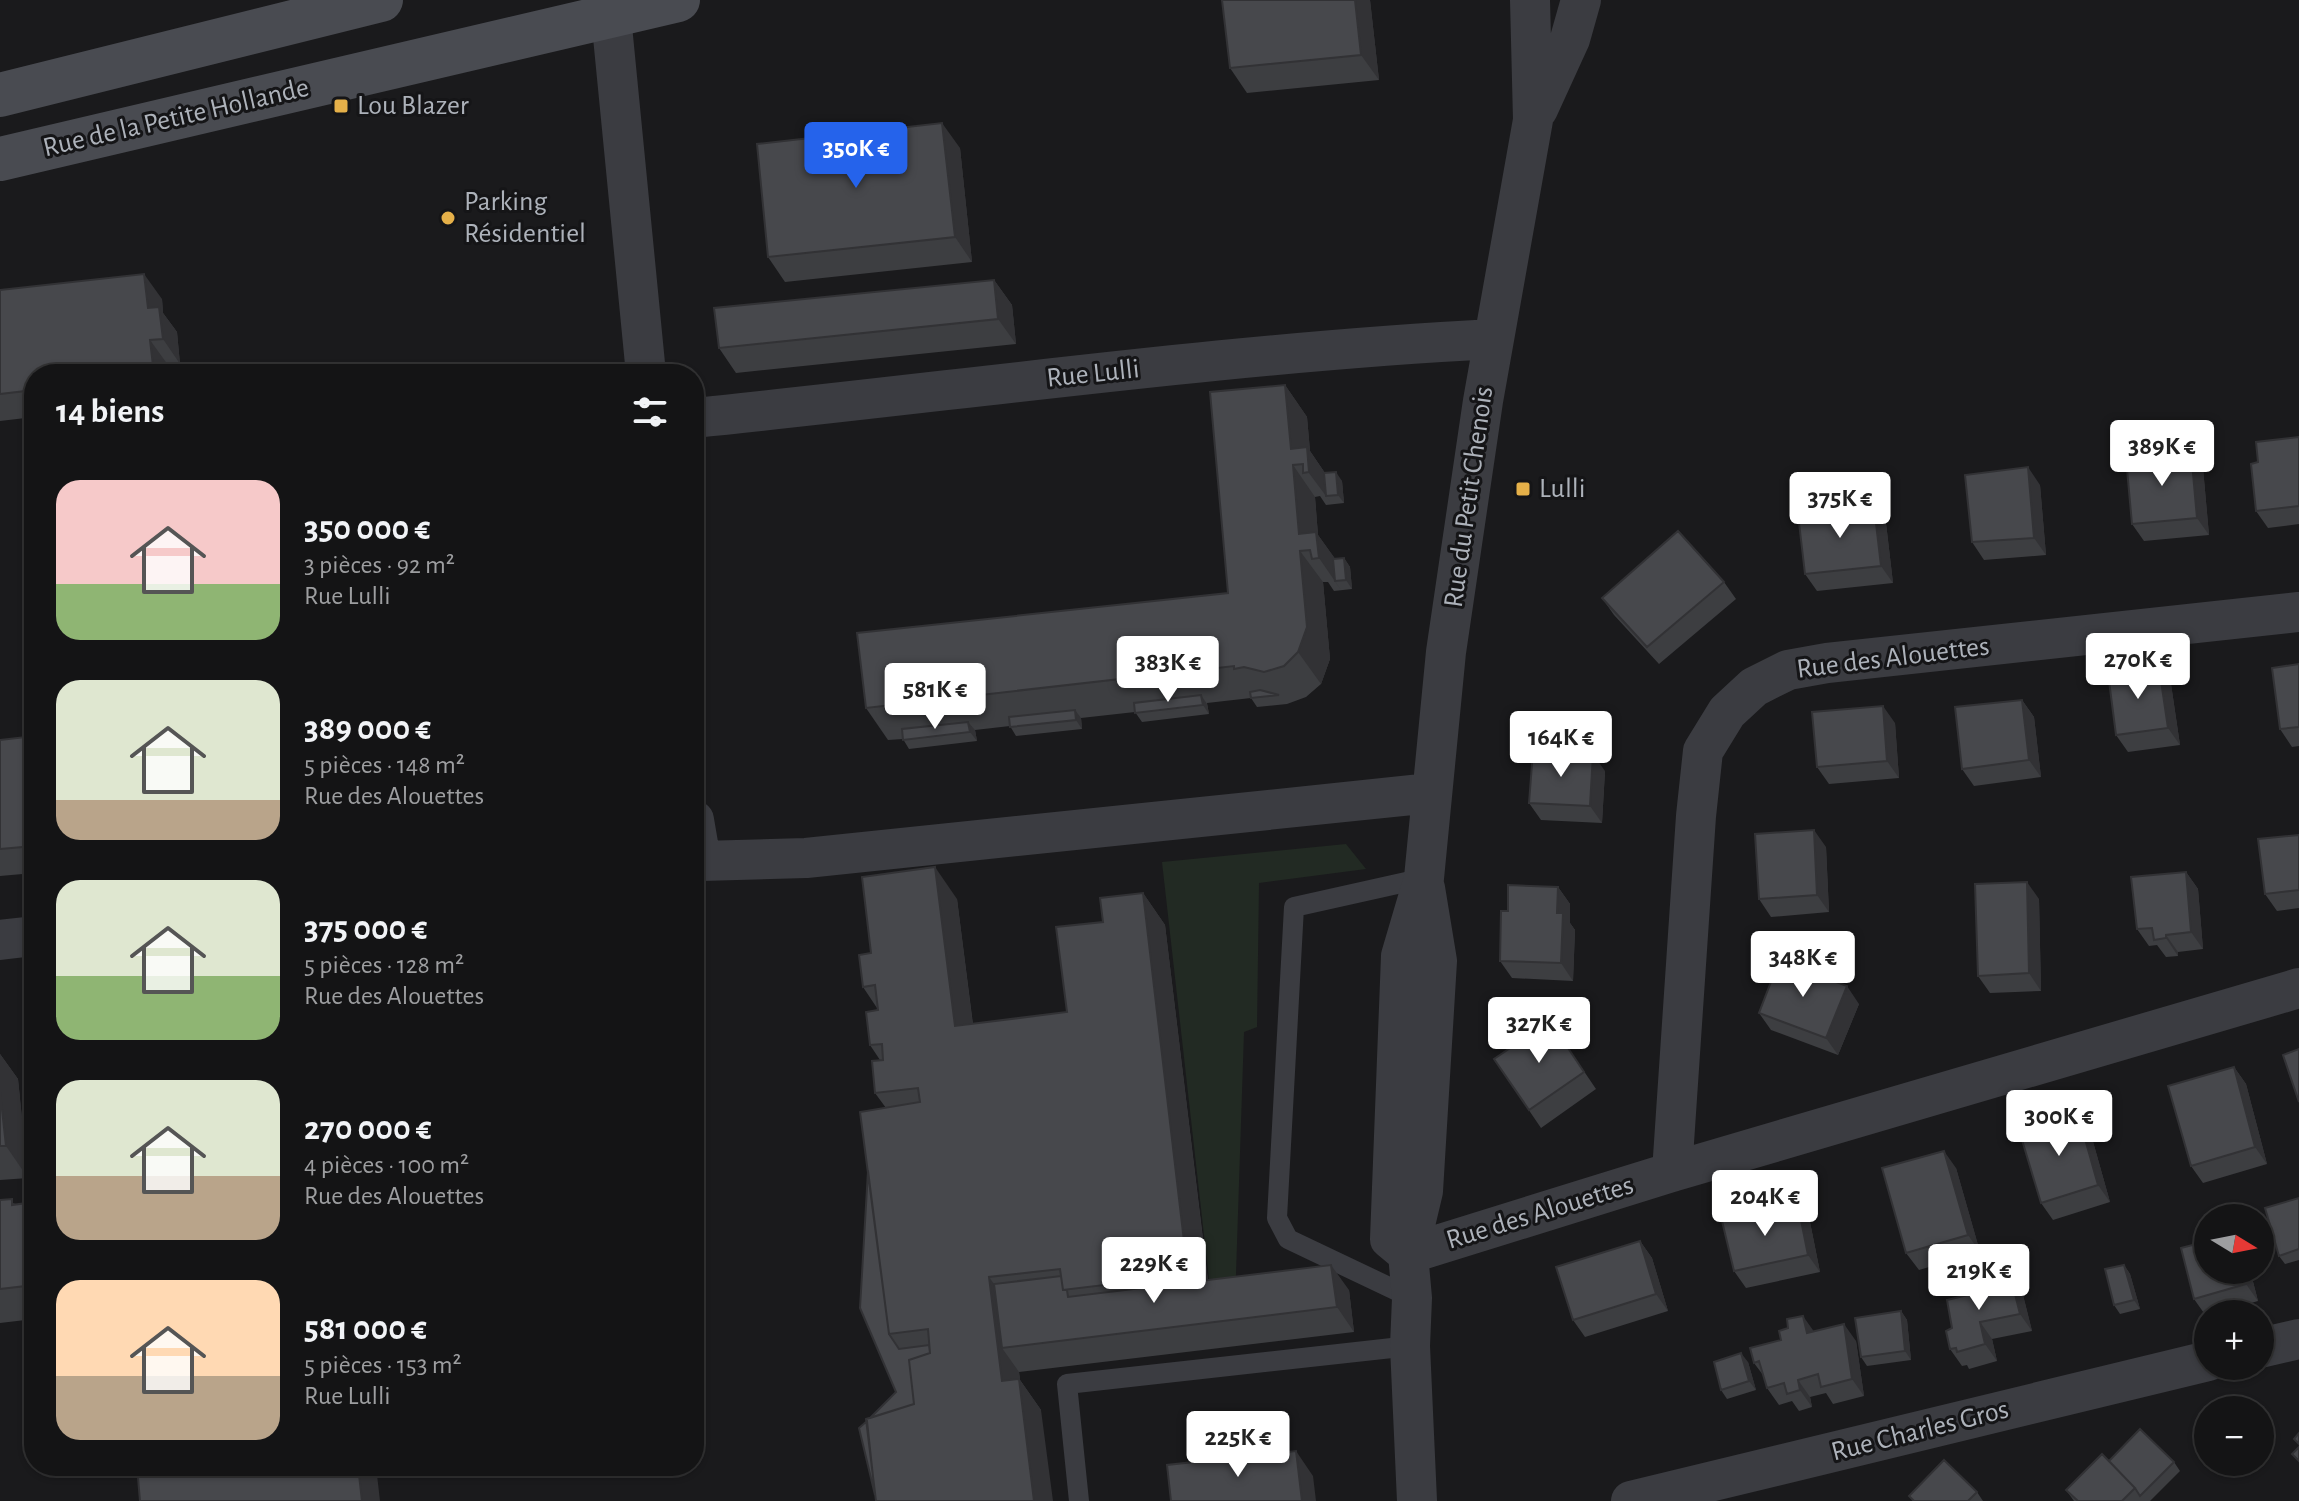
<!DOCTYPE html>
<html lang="fr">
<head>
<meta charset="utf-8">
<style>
	body { margin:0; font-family:"Alegreya Sans",sans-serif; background:#212122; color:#f1f3f6; height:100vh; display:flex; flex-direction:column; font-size:30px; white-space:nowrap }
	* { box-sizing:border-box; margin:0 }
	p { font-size:26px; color:#9d9ea0 }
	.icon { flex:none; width:44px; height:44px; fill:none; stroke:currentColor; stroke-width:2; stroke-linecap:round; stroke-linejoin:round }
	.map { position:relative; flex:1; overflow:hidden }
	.drawer { position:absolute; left:24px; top:364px; width:680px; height:1112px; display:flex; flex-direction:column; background:#141415; border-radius:32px; box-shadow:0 2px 6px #0004,0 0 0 2px #333334 }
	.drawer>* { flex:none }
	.needle { width:52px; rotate:100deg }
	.tools { position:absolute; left:2194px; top:1204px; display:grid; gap:16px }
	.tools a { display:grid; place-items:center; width:80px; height:80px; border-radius:50%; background:#141415; box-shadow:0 2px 6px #0004,0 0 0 2px #333334; font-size:40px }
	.price { position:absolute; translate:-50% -68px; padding:0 18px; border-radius:8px; background:#fff; color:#222; font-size:26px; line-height:52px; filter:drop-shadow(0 2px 4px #0008) }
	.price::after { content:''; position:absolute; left:50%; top:48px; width:24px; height:18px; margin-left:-12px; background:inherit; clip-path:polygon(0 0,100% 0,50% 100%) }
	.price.active { background:#2563eb; color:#fff }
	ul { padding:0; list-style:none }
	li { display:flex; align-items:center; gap:24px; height:200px; padding:0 32px }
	li span { display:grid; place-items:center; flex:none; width:224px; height:160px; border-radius:24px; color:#555 }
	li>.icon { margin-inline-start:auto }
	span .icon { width:96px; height:96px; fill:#fffc; stroke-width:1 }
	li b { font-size:34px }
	h2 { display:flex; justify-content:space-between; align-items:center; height:96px; padding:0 32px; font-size:34px }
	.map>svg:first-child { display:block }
	.green { fill:#222a23 }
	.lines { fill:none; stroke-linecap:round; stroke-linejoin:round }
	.lane { stroke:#3b3c41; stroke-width:20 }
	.street { stroke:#3b3c41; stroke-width:40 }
	.secondary { stroke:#494b51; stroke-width:44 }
	.wall { fill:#3d3e41 }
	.shaded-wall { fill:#323235 }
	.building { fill:#47484c; stroke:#323235; stroke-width:2 }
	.poi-dot { fill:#e5b049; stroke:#151517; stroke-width:3 }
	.labels { text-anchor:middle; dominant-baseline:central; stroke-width:6; stroke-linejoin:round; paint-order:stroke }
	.poi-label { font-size:28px; fill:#adb2ba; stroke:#151517; text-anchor:start }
	.street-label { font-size:28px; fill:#adb2ba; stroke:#151517 }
</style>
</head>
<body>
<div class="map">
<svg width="2299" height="1501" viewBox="0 0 2299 1501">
	<rect width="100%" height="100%" fill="#1a1a1c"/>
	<path class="green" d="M1346,844l20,25 -107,14 -2,144 -13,5 -9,272 -23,2 -50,-444z"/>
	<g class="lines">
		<path class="lane" d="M1412,1298l-124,-59 -11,-21 17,-311 130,-29
			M1079,1501l-12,-117 343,-38"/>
		<path class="street" d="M611,16l35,358
			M1538,109l32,-70 11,-39
			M694,418c266,-27 532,-65 799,-79
			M694,820l7,41 -7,1
			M701,861l105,-3 625,-65
			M0,940l34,-4
			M1672,1172l24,-356 7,-65 24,-39 27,-25 34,-17 39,-7 472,-51
			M1408,1254l-18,-15 11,-283 23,-78 22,-226 37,-251 50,-281 -3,-120
			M1408,1254l264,-82 627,-184
			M2260,1348l39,-9
			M1417,1501l-7,-155 2,-48 -4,-44 15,-63 14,-230 -12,-73
			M1631,1501l577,-140"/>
		<path class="secondary" d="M0,95l381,-95
			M0,159l678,-159"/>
	</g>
	<path class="wall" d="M1222,0h148l9,80 -132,13 -17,-25z
		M960,148l12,114 -187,20 -17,-25z
		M994,280l18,25 4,39 -280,29 -17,-25z
		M0,290l162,9 1,14 14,19 3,32 -12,1 1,9h-135v43l-34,4z
		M1285,385l22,32 3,34 15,22 17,8 2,22 -18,2 -6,-9 -5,1 3,38 17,24 9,-1 6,9 2,22 -18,2 -6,-9h-5l7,77 -9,25 -15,13 -19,7 -30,3 -6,-9 -44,5 2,11 -67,8 -7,-10 -54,6 1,11 -66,7 -6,-10 -35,4 2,11 -68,8 -6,-10 -15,1 -22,-32 362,-115z
		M2299,437v87l-31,4 -12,-17 2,-49z
		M2203,468l6,67 -65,6 -12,-17z
		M2040,485l6,70 -62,5 -12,-18z
		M1886,523l7,60 -76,8 -12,-17z
		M1724,582l12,17 -77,65 -45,-49 -12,-17z
		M2299,664v82l-7,1 -12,-18z
		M2171,684l9,61 -52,7 -12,-17z
		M2022,700l12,17 7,60 -67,9 -12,-17z
		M1895,723l4,55 -70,6 -12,-17z
		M34,736v137l-34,3v-136z
		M1605,771l-3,52 -61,-3 -12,-17z
		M2299,835v73l-22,3 -12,-17z
		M1826,847l3,65 -58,5 -12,-18z
		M2186,872l12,17 5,60 -25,3v4l-12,1 -9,-12 -8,1 -12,-17z
		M1558,887l12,17v19l5,7 -2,51 -61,-3 -12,-17 8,-50z
		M1143,893l22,32 43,355 141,10 5,42 -335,40 1,8 21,30 -171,8 26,-26 -36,-84 26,-200 -11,-15 5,-33 -10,-15 7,-37 -14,-21 8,-34 86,-54 16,125 94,-12 36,-90z
		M2039,899l2,92 -51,2 -12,-17z
		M1859,1004l-21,51 -67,-25 -12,-17z
		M1550,1021l46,68 -55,39 -47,-69z
		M0,1054l18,25 10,99 -28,2z
		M2234,1067l12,17 21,80 -64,19 -12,-17z
		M2090,1131l20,71 -57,18 -12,-17z
		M1956,1168l24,84 -61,18 -13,-17z
		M0,1198v2l16,4 18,-2v117l-34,4z
		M2299,1198v62l-14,4 -6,-8z
		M1810,1222l10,50 -74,16 -12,-17z
		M1640,1241l12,17 16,53 -83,26 -12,-17z
		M2124,1265l6,9 10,35 -20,5 -6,-9z
		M2250,1270l8,31 -45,13h-5l-2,2 -12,-17z
		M2023,1295l9,36 -40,8 5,22 -28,8 -2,-4 -5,1 -12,-17 -4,-18z
		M1901,1311l6,9 4,40 -44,6 -6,-9z
		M1814,1331l42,10 8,55 -31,8 -7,-11 -16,4 2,10 -13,4 -7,-10 -13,4 -12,-17 -4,-13 -9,-12z
		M1748,1362l8,28 -29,9 -6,-9z
		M2109,1461l65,1 6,9 -30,30h-76l-8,-11z
		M1977,1492l6,9h-70l-4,-5z"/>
	<path class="shaded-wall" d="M1355,0h15l9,80 -18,-25z
		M942,123l18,25 12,114 -17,-25z
		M144,274l18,25 1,14 14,19 3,32 -17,-25 -15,-31z
		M994,280l18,25 4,39 -18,-25z
		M150,340l18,25 1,9h-15z
		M1285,385l22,32 3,34 19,28 -3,17 6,8 -41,-55z
		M2191,451l12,17 6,67 -12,-17z
		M1293,465l22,32 3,38 21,29 -4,17 6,9 -22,-32 -20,-24z
		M2028,467l12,18 6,70 -12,-17z
		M1336,472l6,9 2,22 -6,-8z
		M1874,506l12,17 7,60 -12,-17z
		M1300,551l23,31 7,77 -9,25 -23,-32z
		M1344,558l6,9 2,22 -6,-9z
		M2159,667l12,17 9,61 -12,-17z
		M1201,695l6,9 2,10 -6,-9z
		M2022,700l12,17 7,60 -12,-17z
		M1883,706l12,17 4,55 -12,-17z
		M1075,710l6,8 1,11 -6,-9z
		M968,722l7,8 2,11 -7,-9z
		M1593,754l12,17 -3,52 -12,-17z
		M1814,830l12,17 3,65 -12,-17z
		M935,867l22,32 20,159 -22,-32z
		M2186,872l12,17 5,60 -12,-17z
		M2027,882l12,17 2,92 -12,-18z
		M1558,887l12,17v19l5,7 -2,51 -12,-18 -4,-50z
		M1143,893l22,32 46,382 -23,-32z
		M2166,935l12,17v4l-12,-18z
		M1847,986l12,18 -21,51 -12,-17z
		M0,1054l18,25 10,99 -22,-32 -6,-55z
		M2234,1067l12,17 21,80 -12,-17z
		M2078,1114l12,17 20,71 -12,-17z
		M1944,1151l12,17 24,84 -12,-17z
		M1798,1205l12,17 10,50 -12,-17z
		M1640,1241l12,17 16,53 -12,-17z
		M1331,1265l18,25 5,42 -17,-25z
		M2124,1265l6,9 10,35 -6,-9z
		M2243,1270h7l8,31 -12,-17z
		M989,1277l23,32 -10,39 17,24 1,8 21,30 12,91h-19l-32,-120z
		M2011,1278l12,17 9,36 -12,-17z
		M1901,1311l6,9 4,40 -6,-9z
		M1803,1316l12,17h-8z
		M1980,1322l12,17 5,22 -12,-17z
		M1844,1324l12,17 8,55 -12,-17z
		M1741,1353l7,9 8,28 -7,-9z
		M1798,1380l12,17 2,10 -12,-17z
		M1296,1451l17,25 3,25h-14z
		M358,1466h18l4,35h-18z"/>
	<path class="building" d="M1222,0h133l6,55 -131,13z
		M942,123l13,114 -187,20 -11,-113z
		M144,274l4,34 11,-1 4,32 -13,1 4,34h-120v16l-34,4v-104z
		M994,280l4,39 -279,29 -5,-40z
		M1285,385l6,64 16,-2 2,25 -6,1v-9l-10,1 6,69 17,-2 3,26 -7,1 -2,-9 -10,1 7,76 -9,25 -14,14 -20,6 -20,-5 -10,2v-3l-368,42 -9,-75 371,-40 -18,-201z
		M2299,437v69l-43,5 -5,-47 7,-2 -2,-20z
		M2191,451l6,67 -65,6 -6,-66z
		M2028,467l6,71 -62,4 -7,-67z
		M1336,472l2,23 -12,1 -2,-23z
		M1874,506l7,60 -76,8 -7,-60z
		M1678,531l46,51 -77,65 -45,-49z
		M1344,558l2,22 -11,1 -2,-22z
		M2299,664v63l-19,2 -8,-61z
		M2159,667l9,61 -52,7 -8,-62z
		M1260,690l19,5 -28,3 -1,-6z
		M1201,695l2,10 -68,8 -1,-10z
		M2022,700l7,60 -67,9 -7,-62z
		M1883,706l4,55 -70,6 -5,-55z
		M1075,710l1,10 -66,7 -1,-10z
		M968,722l2,10 -67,8 -1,-11z
		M34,736v110l-34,3v-109z
		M1533,751l60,3 -3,52 -61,-3z
		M1814,830l3,65 -58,4 -4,-65z
		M2299,835v55l-34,4 -7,-55z
		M935,867l20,159 112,-14 -11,-85 47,-5 -3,-24 43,-5 45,382 -125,15 -3,-21 -71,8 13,104 17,-2 15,122h-158l-10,-82 48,-15 -5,-44 21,-7 -2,-24 -39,5 -29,-222 60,-10 -2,-14 -43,5 -3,-32 11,-1 -1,-16 -12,1 -4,-33 12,-2 -3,-25 -12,2 -4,-32 12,-2 -9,-76z
		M2186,872l5,60 -25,3v3l-12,2 -2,-12 -15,1 -6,-52z
		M2027,882l2,91 -51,3 -3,-92z
		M1508,885l50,2 -1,26h6l-2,50 -61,-2 1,-50h7z
		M1779,961l68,25 -21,52 -67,-25z
		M1550,1021l34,51 -55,38 -35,-51z
		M2299,1049v53l-16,-47z
		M2234,1067l21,80 -64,19 -23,-80z
		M0,1091l6,55h-6z
		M2078,1114l20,71 -57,18 -22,-73z
		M1944,1151l24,84 -62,18 -24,-85z
		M868,1171l21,163 10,15 30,-4 1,8 -21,7 5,44 -44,14 26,-26 -36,-84z
		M2299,1198v51l-20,7 -14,-48z
		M12,1199v6l22,-3v83l-34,4v-89z
		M1798,1205l10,50 -74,16 -12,-50z
		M1640,1241l16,53 -83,26 -17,-53z
		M2208,1241v29h35l3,14 -52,15 -13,-51z
		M1331,1265l6,42 -335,41 -8,-64 67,-8 2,14h4l1,7z
		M2124,1265l10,35 -20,5 -9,-36z
		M2011,1278l9,36 -40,8 5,22 -28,8 -1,-4 -6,1 -4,-18 6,-3 -5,-28 21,-5 -1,-8z
		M1901,1311l4,40 -44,6 -6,-39z
		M1803,1316l4,17 37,-9 8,55 -31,8 -3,-13 -20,6 2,10 -13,4 -3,-11 -17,5 -8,-27 -5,2 -4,-15 31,-8 -2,-9 9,-3 -1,-9z
		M1741,1353l8,28 -28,9 -7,-28z
		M867,1421l8,74 -16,-67z
		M2140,1429l34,33 -34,34 -5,-8 -26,-27z
		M2299,1433v11l-5,-5z
		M2299,1447v14l-7,-7z
		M1296,1451l6,50h-131l-4,-36z
		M2102,1454l33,34 -13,13h-44l-12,-11z
		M1944,1460l33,32 -9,9h-54l-5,-5z
		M137,1466h221l4,35h-222z"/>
	<g class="poi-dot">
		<rect x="333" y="98" width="16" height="16" rx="4"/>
		<circle cx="448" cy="218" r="8"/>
		<rect x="1515" y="481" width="16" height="16" rx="4"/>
	</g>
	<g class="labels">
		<g class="poi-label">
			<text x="357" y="106">Lou Blazer</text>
			<text x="464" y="202">Parking<tspan x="464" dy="32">Résidentiel</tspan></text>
			<text x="1539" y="489">Lulli</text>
		</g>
		<g class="street-label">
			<text transform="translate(176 118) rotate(-13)">Rue de la Petite Hollande</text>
			<text transform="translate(1093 374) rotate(-6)">Rue Lulli</text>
			<text transform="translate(1469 497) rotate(-82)">Rue du Petit Chenois</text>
			<text transform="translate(1893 658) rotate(-7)">Rue des Alouettes</text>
			<text transform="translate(1540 1213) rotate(-17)">Rue des Alouettes</text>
			<text transform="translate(1920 1431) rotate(-14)">Rue Charles Gros</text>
		</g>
	</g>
</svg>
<div class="tools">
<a><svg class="needle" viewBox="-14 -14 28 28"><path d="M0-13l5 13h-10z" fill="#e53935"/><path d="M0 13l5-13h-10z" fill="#9d9ea0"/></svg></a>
<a>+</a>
<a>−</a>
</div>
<b class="price active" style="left:856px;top:190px">350K €</b>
<b class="price" style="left:2162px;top:488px">389K €</b>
<b class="price" style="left:1840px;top:540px">375K €</b>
<b class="price" style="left:2138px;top:701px">270K €</b>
<b class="price" style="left:1168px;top:704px">383K €</b>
<b class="price" style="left:935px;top:731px">581K €</b>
<b class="price" style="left:1561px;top:779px">164K €</b>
<b class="price" style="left:1803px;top:999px">348K €</b>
<b class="price" style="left:1539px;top:1065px">327K €</b>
<b class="price" style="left:2059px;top:1158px">300K €</b>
<b class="price" style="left:1765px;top:1238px">204K €</b>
<b class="price" style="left:1154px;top:1305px">229K €</b>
<b class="price" style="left:1979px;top:1312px">219K €</b>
<b class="price" style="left:1238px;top:1479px">225K €</b>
<section class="drawer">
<h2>14 biens<svg class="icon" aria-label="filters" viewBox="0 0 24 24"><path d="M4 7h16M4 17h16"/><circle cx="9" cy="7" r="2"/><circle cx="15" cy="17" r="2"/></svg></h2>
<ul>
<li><span style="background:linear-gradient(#f6c9c9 65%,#8fb573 0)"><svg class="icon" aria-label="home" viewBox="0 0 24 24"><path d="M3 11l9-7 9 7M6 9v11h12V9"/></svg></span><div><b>350 000 €</b><p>3 pièces · 92 m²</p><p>Rue Lulli</p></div></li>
<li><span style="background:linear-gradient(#dfe7d0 75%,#b9a48a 0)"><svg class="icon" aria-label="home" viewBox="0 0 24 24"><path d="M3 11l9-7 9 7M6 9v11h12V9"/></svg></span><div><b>389 000 €</b><p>5 pièces · 148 m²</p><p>Rue des Alouettes</p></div></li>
<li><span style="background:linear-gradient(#dfe7d0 60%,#8fb573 0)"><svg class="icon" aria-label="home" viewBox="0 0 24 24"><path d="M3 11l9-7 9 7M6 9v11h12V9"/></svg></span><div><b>375 000 €</b><p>5 pièces · 128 m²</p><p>Rue des Alouettes</p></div></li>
<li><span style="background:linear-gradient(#dfe7d0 60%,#b9a48a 0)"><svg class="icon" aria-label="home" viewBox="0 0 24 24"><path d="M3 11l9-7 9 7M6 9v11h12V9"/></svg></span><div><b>270 000 €</b><p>4 pièces · 100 m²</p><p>Rue des Alouettes</p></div></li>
<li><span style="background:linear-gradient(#ffd9b3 60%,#b9a48a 0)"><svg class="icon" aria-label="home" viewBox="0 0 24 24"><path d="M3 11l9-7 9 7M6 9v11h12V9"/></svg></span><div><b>581 000 €</b><p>5 pièces · 153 m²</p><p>Rue Lulli</p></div></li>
</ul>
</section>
</div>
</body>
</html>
